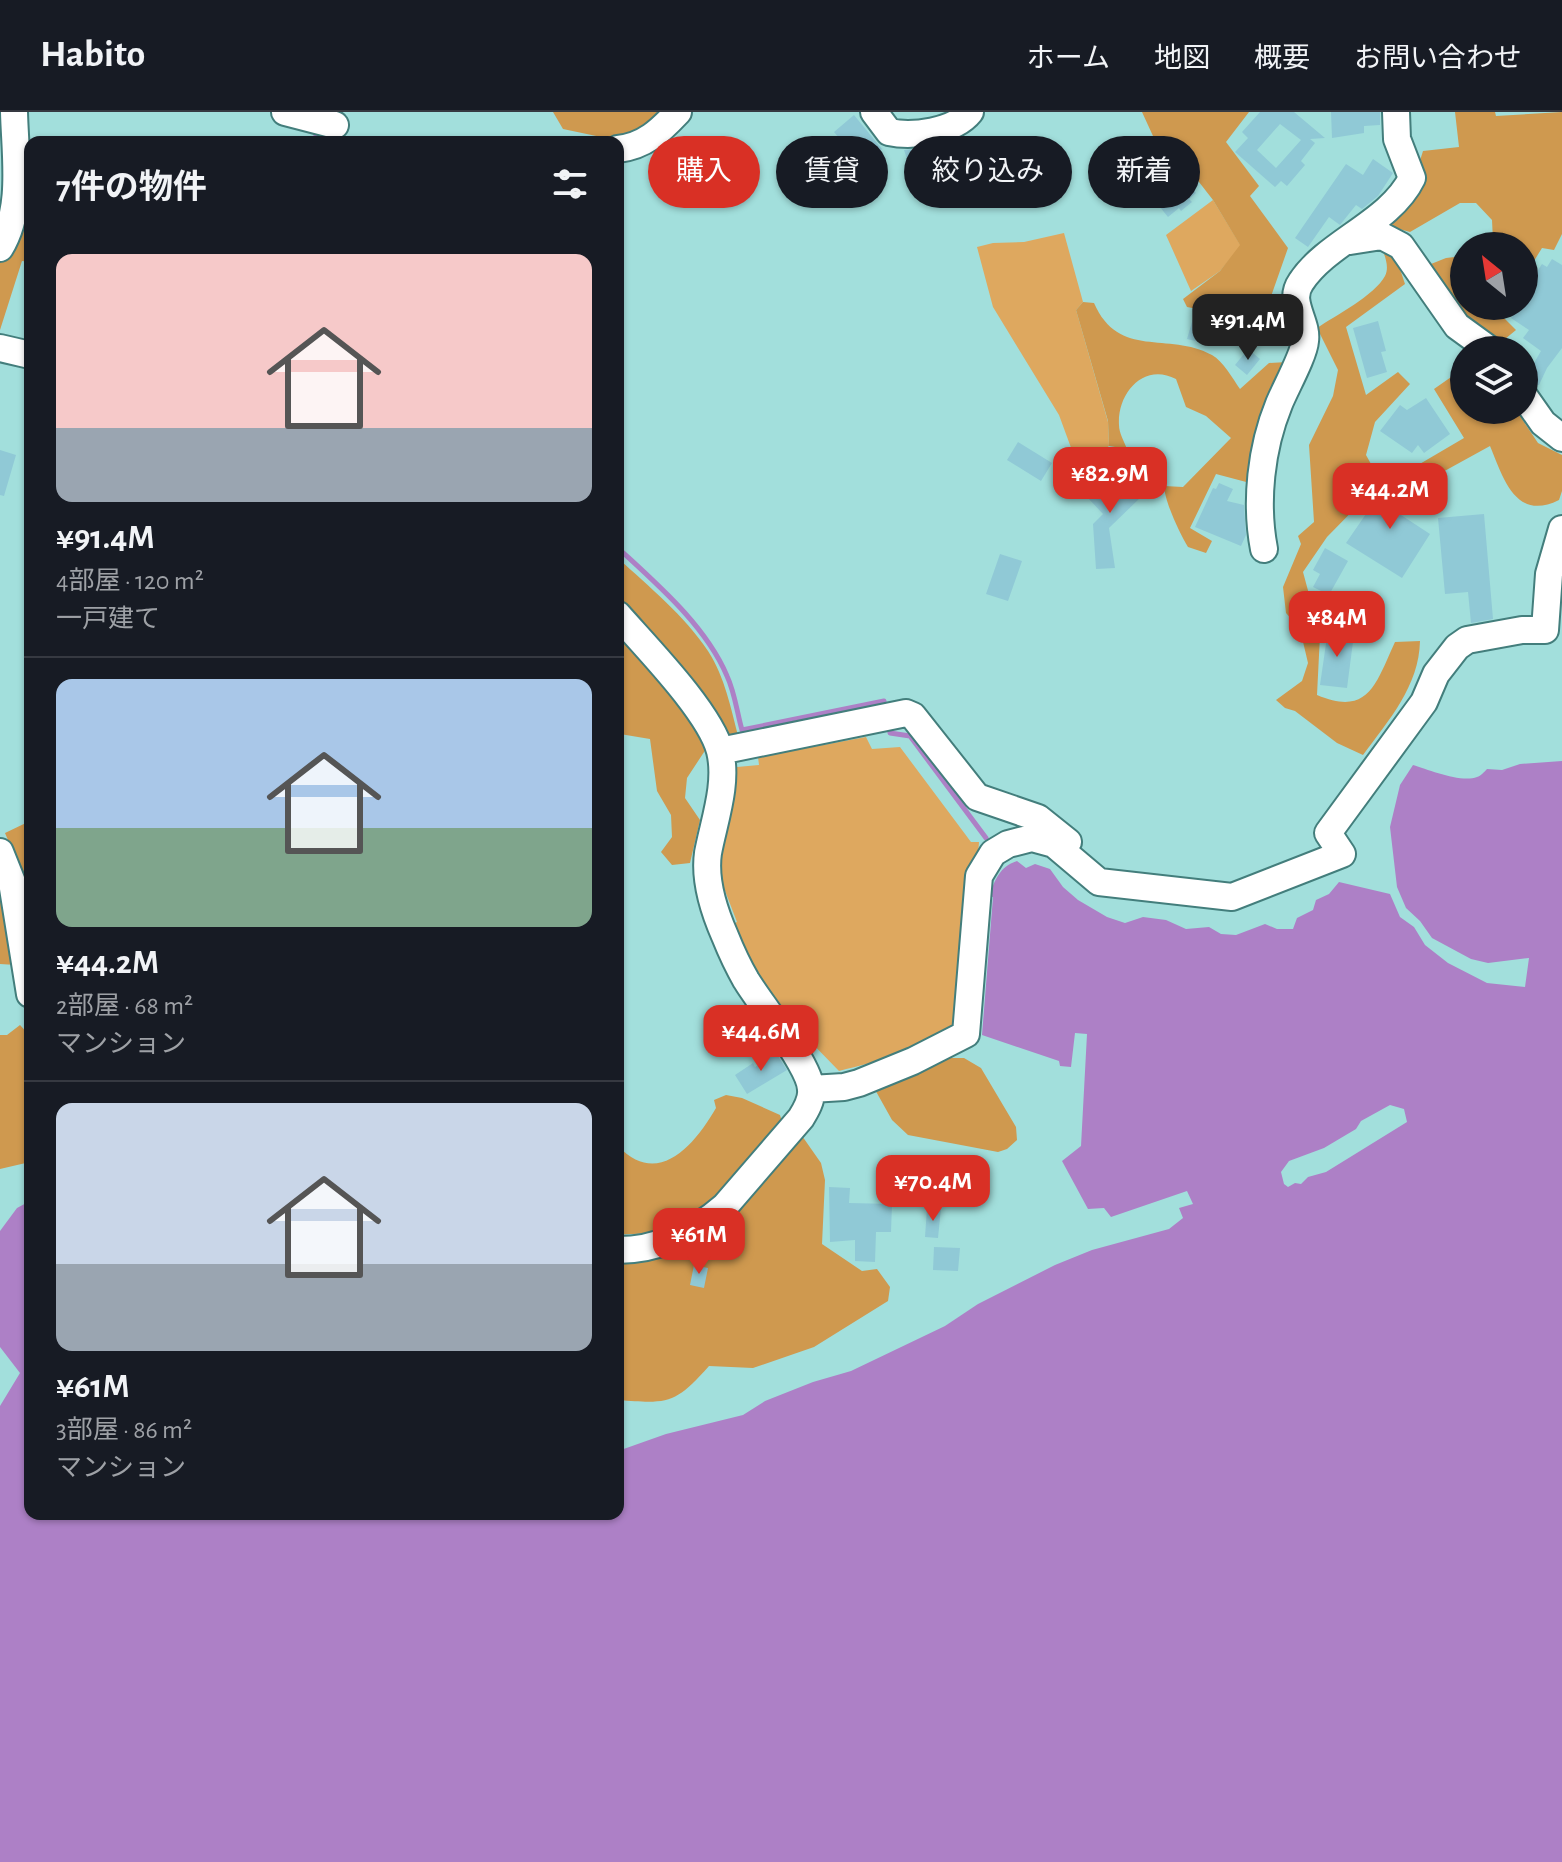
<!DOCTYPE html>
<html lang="ja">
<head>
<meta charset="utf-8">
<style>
	body { margin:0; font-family:"Alegreya Sans","Noto Sans JP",sans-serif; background:#20242c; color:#f1f3f6; height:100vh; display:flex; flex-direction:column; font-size:30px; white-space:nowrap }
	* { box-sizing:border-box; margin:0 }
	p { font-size:26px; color:#9ea1a6 }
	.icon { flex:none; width:44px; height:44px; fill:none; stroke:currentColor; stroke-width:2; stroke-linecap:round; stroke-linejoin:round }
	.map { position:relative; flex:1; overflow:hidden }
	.panel { position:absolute; left:24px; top:24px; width:600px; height:1384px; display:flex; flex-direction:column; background:#171b24; border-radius:16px; box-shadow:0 2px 6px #0004 }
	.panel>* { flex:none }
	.hud { position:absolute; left:648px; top:24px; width:760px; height:72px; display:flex; gap:16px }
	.needle { width:52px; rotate:330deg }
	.controls { position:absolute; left:1450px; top:120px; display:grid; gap:16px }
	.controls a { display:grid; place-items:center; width:88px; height:88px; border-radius:50%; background:#171b24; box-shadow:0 2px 6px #0004; font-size:40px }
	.price { position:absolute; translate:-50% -68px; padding:0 18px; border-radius:16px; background:#d93025; color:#fff; font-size:26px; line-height:52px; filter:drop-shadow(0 2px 4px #0008) }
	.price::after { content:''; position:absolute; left:50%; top:48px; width:24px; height:18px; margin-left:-12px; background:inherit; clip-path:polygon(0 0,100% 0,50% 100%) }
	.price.on { background:#222; color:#fff }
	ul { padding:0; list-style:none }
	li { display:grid; align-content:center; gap:16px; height:424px; padding:0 32px }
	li+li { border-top:2px solid #363941 }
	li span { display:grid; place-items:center; height:248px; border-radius:16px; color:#555 }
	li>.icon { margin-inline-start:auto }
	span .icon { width:144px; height:144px; fill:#fffc; stroke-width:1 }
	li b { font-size:34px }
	h2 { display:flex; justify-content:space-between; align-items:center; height:96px; padding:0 32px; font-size:34px }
	.chip { padding:0 28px; border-radius:36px; background:#171b24; box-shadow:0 2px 6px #0004; font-size:28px; line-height:72px }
	.chip.on { background:#d93025; color:#fff }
	header { display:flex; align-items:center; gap:48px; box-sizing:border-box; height:112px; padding:0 40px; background:#171b24; border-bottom:2px solid #363941 }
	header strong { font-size:38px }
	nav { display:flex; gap:44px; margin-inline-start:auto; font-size:28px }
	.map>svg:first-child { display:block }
	.green { fill:#dea85f }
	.forest { fill:#cf994f }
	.water { fill:#ad80c6 }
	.pier { fill:#a2dfdc }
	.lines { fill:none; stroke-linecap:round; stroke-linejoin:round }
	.stream { stroke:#ad80c6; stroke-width:5 }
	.building { fill:#90c9d6; fill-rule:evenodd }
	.minor-casing { stroke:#437e7c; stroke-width:30 }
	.minor { stroke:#fff; stroke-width:26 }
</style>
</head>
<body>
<header>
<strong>Habito</strong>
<nav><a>ホーム</a><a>地図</a><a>概要</a><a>お問い合わせ</a></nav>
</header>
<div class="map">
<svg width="1562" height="1750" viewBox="0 0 1562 1750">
	<rect width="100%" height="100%" fill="#a2dfdc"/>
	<path class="green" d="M1213,88l28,46 -21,25 -29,20 -25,-56z
		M1064,121l19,69 -7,8 32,112 1,24 -25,20 -7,-2 -18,-49 -66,-108 -16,-60 16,-4 31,-1z
		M866,625l6,12 28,-2 71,95h8l-1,13 -22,172c-33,24 -78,34 -117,44l-73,-75 -35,-71 6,-3 -15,-39 -3,-23 13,-57 5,-36 22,-2 -1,-8z"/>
	<path class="forest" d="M553,0h110l-11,10 -32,19 -57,-12z
		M1142,0h107l-23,30 33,44 -9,10 38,52 -19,54h-14l-24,20 -18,-10 -26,-5 -4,-8 37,-28 20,-26 -27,-45 -21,-27 -39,-37z
		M1455,0h40l1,4 66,-4v122l-8,16 -12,-2 -18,29v-31h-39l8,-5 -1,-21 -16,-17h-16l-50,29 -25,-7 33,-58 5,-16 36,-4z
		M30,118v32l-8,-1 -22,69v-71l19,-28z
		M1383,139l13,6 9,27 -59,43 20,68 32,-23 12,12 -35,38 -9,33 15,27 -54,55 -24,35 17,63 -3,60c52,22 59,-12 78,-53l25,-1c-1,45 -31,79 -57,114l-26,-12 -42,-32 -10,-3 -9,-8 26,-19 6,-18 -8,-34 -14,-16 -3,-26 18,-43 -3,-8 16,-14 -5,-77 24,-49 5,-26 -21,-42c18,-12 58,-33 68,-52 4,-8 1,-17 -2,-25z
		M1464,144v50h41l-5,8 16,16 -17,14 -33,-26 -40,-52 20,-8z
		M1083,190l11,1c25,57 74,28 118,52 11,6 21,24 28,34l29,-26 18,-1 -37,121 -34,-9 -26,54 22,13 -6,12 -18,-6c-9,-15 -23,-45 -24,-61l19,1 48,-49 -25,-22 -20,-9 -10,-28c-32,-17 -59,14 -57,46 0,8 5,16 8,24l-18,-3 -1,-25 -32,-111z
		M1464,256v42h52l22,33 24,12v36l-3,9c-44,22 -56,-23 -69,-54l-60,33 -12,-14 46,-27 -30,-49z
		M618,446c31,29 67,58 90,93 17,26 23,58 31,88l-11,-2 -37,-54 -73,-84z
		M618,517l73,88 15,32 -19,29 -2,20 15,22 -10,43 -18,2 -11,-13 11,-15 -1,-22 -14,-24 -7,-52 -30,-5 -2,-4z
		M30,709v100l-8,-48 -17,-40z
		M0,757l16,96 -16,-1z
		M20,913l10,11v126l-30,7v-134h7z
		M944,946h20l17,10 35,59 1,13 -10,9 -9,3 -90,-17 -16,-15 -19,-34z
		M726,983l16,3 38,17 3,10c-45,53 -86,114 -165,109v-88c40,42 76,0 98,-38l-2,-8z
		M800,1021l21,30 4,17 -3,64 40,27 15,-2 13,18 -2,14 -74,46 -61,21 -44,-2c-34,38 -40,38 -91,34v-143l52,-8z"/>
	<path class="water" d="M1562,649v1101h-1562v-456l20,-33 -20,-26v-116l17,-23 13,-7v313h588v-63l48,-17 77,-19 22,-14 48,-19 38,-11 94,-45 33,-22 77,-39 37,-15 77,-21 14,-11 -4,-10 14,-4 -6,-13 -76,26 -7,-9 -16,1 -26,-48 19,-15 6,-112 -12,-1 -4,34 -11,-1 -1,-5 -77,-26 11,-138h-4c6,-17 10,-30 28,-36l9,7 9,-4 15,5 13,18 15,13 29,17 18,6 18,-6 23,3 20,9 23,-2 12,7 15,1 29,-11 12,5h16l4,-11 16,-8 3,-10 13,-6 10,-12 51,12 10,23 14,10 11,18 23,18 39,20 38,4 4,-29 -41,5 -17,-4 -39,-21 -12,-17 -14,-13 -9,-21 -7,-60 10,-42 13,-20c16,5 48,18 64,12 4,-1 7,-5 10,-8l15,1 18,-6z"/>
	<path class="pier" d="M1390,993l14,4 3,13 -81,50 -18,5 -7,7 -6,-1 -7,4 -4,-3 -3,-12 8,-11 35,-13 32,-19 5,-8z"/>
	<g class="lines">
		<path class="stream" d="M315,30l2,-14
			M618,436c39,36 88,78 109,128 8,17 10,37 15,54l142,-29 1,7
			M889,614l1,7 20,3 76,102"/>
	</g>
	<path class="building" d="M1260,0h34l31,26 -15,1 5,4 -14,18 4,4 -18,21 -6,-5 -6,6 -40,-35 13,-14 -6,-6zM1280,12l21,16 -25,28 -19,-18z
		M1331,0h49v13l-16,1v7l-32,5z
		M854,3l28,34 -20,16 -28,-33z
		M957,28l4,12 -51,16 -6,-18 31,-3z
		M1373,47l20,14 -15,23 -16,13 -6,-4 -16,20 -11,-8 -21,30 -13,-9 51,-74 17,11z
		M1138,56l15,3 -3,18 -15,-3z
		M1179,61l17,20 -7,6 3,3 -11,9 -2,-3 -11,9 -17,-21z
		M1552,147l10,6v83l-15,20 -8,17h-4l-11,-5 17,-29 -18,-13 6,-8 -18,-12 8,-12h5v-15l18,-27 5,3z
		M1194,203l12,3 -6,24 -13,-3z
		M1378,209l8,30 -5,1 6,20 -20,6 -14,-50z
		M1248,237l12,10 -13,16 -12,-10z
		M1426,286l24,36 -26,19 -6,-8 -6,8 -32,-22 20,-26 7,5z
		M1018,330l34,21 -11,18 -34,-21z
		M0,338l16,5 -12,41 -4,-1z
		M1117,359l24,26 -32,31 6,40 -19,1 -3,-45 10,-10 -15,-16z
		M1396,366l21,14 -16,23 29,19 -28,44 -56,-35 31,-45 5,2z
		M1219,371l14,6 -6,12 17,4 2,30 -5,11 -46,-19 18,-39 3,1z
		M1484,402l9,105 -22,4 -3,-31 -23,2 -7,-76z
		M1325,436l23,13 -19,34 -16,-8 7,-13 -7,-4z
		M1000,442l22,7 -14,40 -22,-7z
		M1328,518l26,4 -7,54 -27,-3z
		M776,941l11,17 -40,24 -12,-19 18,-12 2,4z
		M829,1075l21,1 -1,15 43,1 -1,28h-15l-1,30 -20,-1v-21l-25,2z
		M927,1096h14l-3,30 -13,-1z
		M934,1135l26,1 -2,23 -25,-1z
		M694,1153l14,3 -4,20 -14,-3z"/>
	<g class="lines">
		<g class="minor-casing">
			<path id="minor" d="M285,0l50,13
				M874,0l15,20c23,5 65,0 81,-20
				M618,37c27,-3 42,-18 60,-37
				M1350,129l32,-5 19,10 56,80 33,24
				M0,136c24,-39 15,-93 14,-136
				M0,236l30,7
				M1524,284l19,27 19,15
				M1264,437c-9,-47 -3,-101 15,-145 6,-15 25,-49 26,-63 3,-20 -18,-39 -4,-59 26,-40 89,-59 111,-104l-15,-39 -1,-27
				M618,503c28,32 92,97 102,136 8,33 -6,70 -12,102 -4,28 6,58 17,83 6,15 13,30 21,44 14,23 65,87 65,110 1,10 -5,20 -10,28l-76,88c-30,26 -66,44 -107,44
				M720,639l186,-38 7,3 64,81 61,21 30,24
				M0,740l12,30 18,112
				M811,977l33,-2 15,-4 54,-22 53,-27 13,-158 14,-23 15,-9 24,-6 22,6 45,38 133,15 110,-43 -14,-21 96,-131 12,-28 21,-27 10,-7 55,-10h23l4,-56 13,-45"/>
		</g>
		<use href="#minor" class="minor"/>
	</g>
</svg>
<div class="controls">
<a><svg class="needle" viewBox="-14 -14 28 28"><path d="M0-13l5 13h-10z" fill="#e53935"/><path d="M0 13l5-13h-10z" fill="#9ea1a6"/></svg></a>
<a><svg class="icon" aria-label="layers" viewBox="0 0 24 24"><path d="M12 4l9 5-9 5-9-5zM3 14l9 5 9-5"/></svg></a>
</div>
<b class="price on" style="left:1248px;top:250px">¥91.4M</b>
<b class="price" style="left:1110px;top:403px">¥82.9M</b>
<b class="price" style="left:1390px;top:419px">¥44.2M</b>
<b class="price" style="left:1337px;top:547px">¥84M</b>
<b class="price" style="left:761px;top:961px">¥44.6M</b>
<b class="price" style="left:933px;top:1111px">¥70.4M</b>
<b class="price" style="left:699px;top:1164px">¥61M</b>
<div class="hud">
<a class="chip on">購入</a>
<a class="chip">賃貸</a>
<a class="chip">絞り込み</a>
<a class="chip">新着</a>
</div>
<section class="panel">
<h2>7件の物件<svg class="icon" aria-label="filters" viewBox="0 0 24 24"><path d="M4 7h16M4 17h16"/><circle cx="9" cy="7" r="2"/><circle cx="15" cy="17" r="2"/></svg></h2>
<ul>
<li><span style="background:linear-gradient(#f6c9c9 70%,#9aa5b1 0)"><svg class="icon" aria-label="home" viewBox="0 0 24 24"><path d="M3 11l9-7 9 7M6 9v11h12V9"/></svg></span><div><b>¥91.4M</b><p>4部屋 · 120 m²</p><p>一戸建て</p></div></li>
<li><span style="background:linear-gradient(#a9c7e8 60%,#7fa58c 0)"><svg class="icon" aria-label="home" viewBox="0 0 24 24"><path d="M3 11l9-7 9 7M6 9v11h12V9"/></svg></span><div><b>¥44.2M</b><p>2部屋 · 68 m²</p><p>マンション</p></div></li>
<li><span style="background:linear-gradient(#c9d6e8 65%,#9aa5b1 0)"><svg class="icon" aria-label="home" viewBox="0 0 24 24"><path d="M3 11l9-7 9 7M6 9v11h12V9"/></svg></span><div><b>¥61M</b><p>3部屋 · 86 m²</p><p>マンション</p></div></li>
</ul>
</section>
</div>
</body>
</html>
